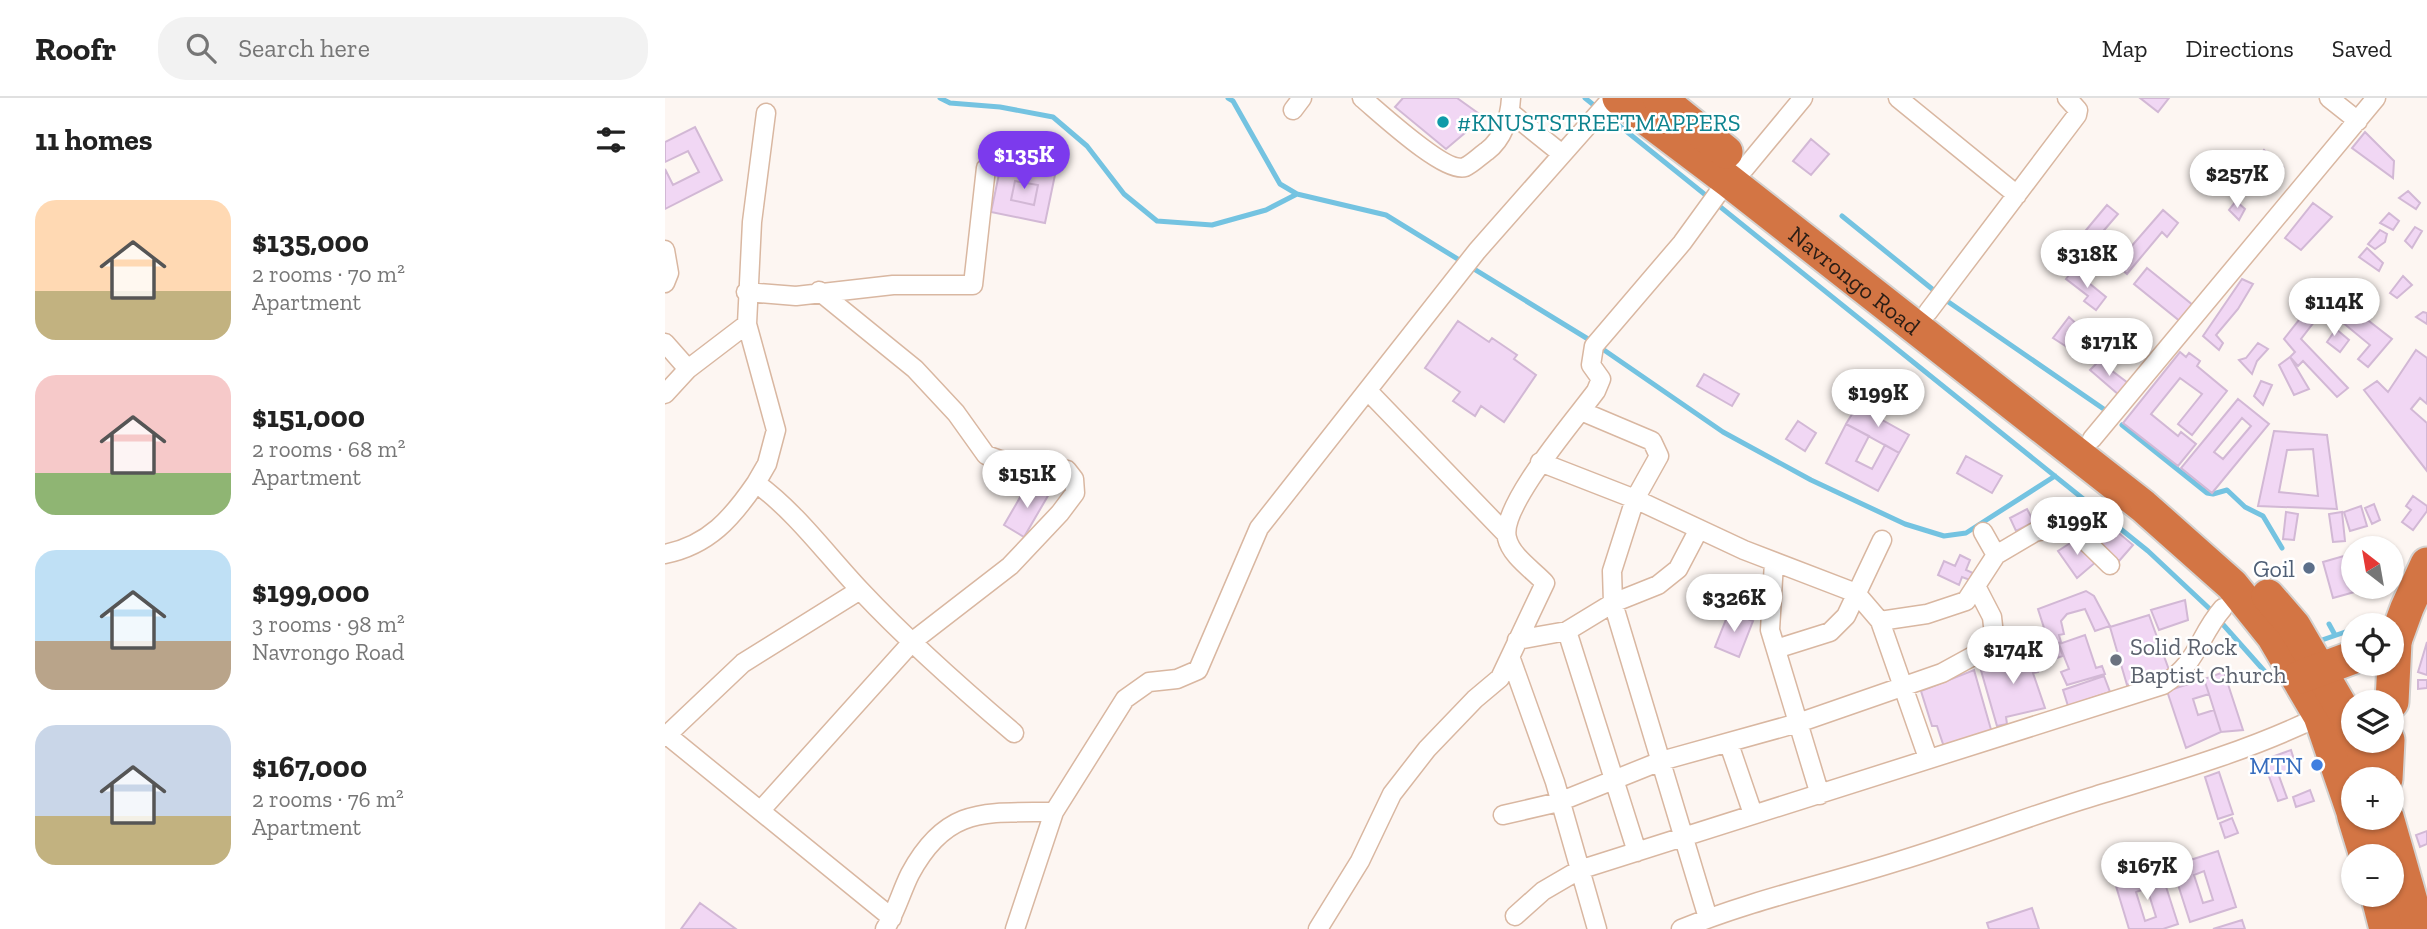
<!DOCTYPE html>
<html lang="en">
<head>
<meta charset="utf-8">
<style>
	body { margin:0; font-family:"Zilla Slab",serif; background:#f2f2f2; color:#222; height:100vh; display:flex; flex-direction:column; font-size:26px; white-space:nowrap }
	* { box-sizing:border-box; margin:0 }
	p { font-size:23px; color:#767676 }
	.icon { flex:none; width:38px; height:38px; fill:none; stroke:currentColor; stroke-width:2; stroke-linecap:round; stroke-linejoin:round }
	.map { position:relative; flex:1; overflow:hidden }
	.drawer { display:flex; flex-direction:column; background:#fff; width:665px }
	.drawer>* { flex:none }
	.needle { width:46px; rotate:329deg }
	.tools { position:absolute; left:1676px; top:438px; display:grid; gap:14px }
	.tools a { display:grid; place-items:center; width:63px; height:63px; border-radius:50%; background:#fff; box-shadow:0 2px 5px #0004; font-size:35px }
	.price { position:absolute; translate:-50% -60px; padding:0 16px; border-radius:24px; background:#fff; color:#222; font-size:23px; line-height:46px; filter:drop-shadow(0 2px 4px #0008) }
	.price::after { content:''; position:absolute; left:50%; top:42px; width:21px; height:16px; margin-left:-10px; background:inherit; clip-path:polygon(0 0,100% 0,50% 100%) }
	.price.selected { background:#7c3aed; color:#fff }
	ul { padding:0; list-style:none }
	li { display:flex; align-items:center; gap:21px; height:175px; padding:0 35px }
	li span { display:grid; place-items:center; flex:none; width:196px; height:140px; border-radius:21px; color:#555 }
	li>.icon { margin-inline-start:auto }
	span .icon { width:84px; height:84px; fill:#fffc; stroke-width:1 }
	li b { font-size:30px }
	h2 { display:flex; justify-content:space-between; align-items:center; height:84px; padding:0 35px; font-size:30px }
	header { display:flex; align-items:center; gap:42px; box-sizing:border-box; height:98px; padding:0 35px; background:#fff; border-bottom:2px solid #e0e0e0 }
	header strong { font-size:33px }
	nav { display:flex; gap:38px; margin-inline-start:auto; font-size:24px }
	.search { width:490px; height:63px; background:#f2f2f2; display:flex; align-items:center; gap:18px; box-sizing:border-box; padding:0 24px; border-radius:28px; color:#767676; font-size:26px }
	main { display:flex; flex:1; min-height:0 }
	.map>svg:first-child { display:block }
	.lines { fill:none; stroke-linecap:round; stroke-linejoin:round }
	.stream { stroke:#74c3e1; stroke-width:5 }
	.building { fill:#f1d7f4; stroke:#d2b8d5; stroke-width:2; fill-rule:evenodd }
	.street-casing { stroke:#d9b7a1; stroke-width:21 }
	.highway-casing { stroke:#d4d2d0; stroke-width:37 }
	.street { stroke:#fff; stroke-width:18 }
	.highway { stroke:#d37544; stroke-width:33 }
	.culture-dot { fill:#0f9aa8; stroke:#fff; stroke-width:2.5 }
	.service-dot { fill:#5c6f8a; stroke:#fff; stroke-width:2.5 }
	.worship-dot { fill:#6b7280; stroke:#fff; stroke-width:2.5 }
	.shop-dot { fill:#3f7fe0; stroke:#fff; stroke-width:2.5 }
	.labels { text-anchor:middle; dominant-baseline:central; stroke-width:5; stroke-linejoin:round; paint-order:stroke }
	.culture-label { font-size:24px; fill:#0d838f; stroke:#fff; text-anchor:start }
	.street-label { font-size:24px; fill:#2a1d15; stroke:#fff }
	.service-label { font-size:24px; fill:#4e5e75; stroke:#fff; text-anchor:end }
	.worship-label { font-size:24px; fill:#5b616d; stroke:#fff; text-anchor:start }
	.shop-label { font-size:24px; fill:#366cbe; stroke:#fff; text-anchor:end }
</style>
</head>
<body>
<header>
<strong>Roofr</strong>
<div class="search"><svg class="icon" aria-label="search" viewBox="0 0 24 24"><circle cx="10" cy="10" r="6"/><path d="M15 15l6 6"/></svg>Search here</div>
<nav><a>Map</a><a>Directions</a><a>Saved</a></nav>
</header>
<main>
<section class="drawer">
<h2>11 homes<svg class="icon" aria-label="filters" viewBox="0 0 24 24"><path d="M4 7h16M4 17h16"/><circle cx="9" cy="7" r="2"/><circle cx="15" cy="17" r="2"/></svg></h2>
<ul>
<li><span style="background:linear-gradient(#ffd9b3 65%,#c2b280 0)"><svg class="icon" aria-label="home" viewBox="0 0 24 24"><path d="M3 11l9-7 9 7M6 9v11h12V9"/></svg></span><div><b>$135,000</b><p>2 rooms · 70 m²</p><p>Apartment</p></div></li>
<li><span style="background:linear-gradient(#f6c9c9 70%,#8fb573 0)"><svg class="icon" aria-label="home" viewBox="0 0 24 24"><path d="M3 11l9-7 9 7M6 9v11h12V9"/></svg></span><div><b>$151,000</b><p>2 rooms · 68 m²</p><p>Apartment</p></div></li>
<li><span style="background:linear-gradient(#bfe0f5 65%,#b9a48a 0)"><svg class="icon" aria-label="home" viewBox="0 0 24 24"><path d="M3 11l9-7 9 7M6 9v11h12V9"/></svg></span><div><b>$199,000</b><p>3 rooms · 98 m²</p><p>Navrongo Road</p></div></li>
<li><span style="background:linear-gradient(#c9d6e8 65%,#c2b280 0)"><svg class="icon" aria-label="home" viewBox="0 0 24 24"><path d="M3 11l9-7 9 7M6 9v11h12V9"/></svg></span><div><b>$167,000</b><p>2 rooms · 76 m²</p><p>Apartment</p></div></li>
</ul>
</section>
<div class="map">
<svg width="1762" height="831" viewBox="0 0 1762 831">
	<rect width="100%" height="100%" fill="#fdf6f2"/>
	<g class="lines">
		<path class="stream" d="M275,0l10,5 50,4 53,10 34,29 37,48 33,27 55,4 54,-15 31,-16
			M563,0l5,3 47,83 17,10 89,21 202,124 135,93 88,48 94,44 39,12 22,-3 89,-57
			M920,0l563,453 65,61
			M1177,118l105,85 161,111
			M1457,327l85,68 6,1 14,-4 18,17 18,9 19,32
			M1554,522l48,54
			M1664,526l6,11
			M1700,527l18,-6
			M1657,542l32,-11"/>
	</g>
	<path class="building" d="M738,0h54l21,15 -12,19 -20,17 -51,-42z
		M1475,0h29l-11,14z
		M30,29l27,53 -57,29v-40l8,16 26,-13 -11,-21 -23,11v-20z
		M1700,34l29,29 -1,17 -41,-30z
		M1146,41l18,15 -18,21 -18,-14z
		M1599,52l19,17 -16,17 -18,-15z
		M337,62l54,10 -11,53 -54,-11zM350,83l23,4 -4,20 -23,-5z
		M350,83l23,4 -4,20 -23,-5z
		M1743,93l12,12 -4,6 -17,-11z
		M1571,103l9,8 -6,11 -10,-10z
		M1648,105l19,14 -31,33 -16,-12z
		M1442,107l11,9 -19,22 24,20 40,-46 15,13 -11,14 -5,-5 -35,42 -45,-39z
		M1724,115l10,8 -6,9 -13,-7z
		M1750,129l7,4 -10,17 -7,-7z
		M1715,132l7,4 -2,8 -10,7 -7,-5z
		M1702,150l16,15 -4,8 -20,-14z
		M1482,170l47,38 -13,16 -47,-38z
		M1408,172l33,27 -10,13 -12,-9 4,-5 -22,-17z
		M1738,178l9,9 -15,13 -7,-5z
		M1577,181l11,5 -15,25 -22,26 7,8 -4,7 -16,-14z
		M1660,189l67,52 -24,28 -10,-8 12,-14 -45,-37 -24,31 47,49 -11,9 -34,-36 -5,5 -8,-9 5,-5 -11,-13z
		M1758,214l4,1v11l-11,-7z
		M1404,219l25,23 -13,16 -28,-18z
		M793,223l31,21 3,-4 25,17 -3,4 22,16 -32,47 -23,-16 -6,10 -22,-15 7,-9 -35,-24z
		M1671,231l13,11 -9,12 -13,-10z
		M1593,245l10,6 -11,12 -5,13 -13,-14 7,-2z
		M1751,252l11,8v46l-7,-6 -9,11 16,14v48l-63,-81 13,-9 11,11z
		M1515,254l6,5 3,-4 11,8 -3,5 30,25 -35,44 -14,-11 24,-30 -22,-16 -29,36 27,22 3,-4 15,12 -18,22 -55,-43z
		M1625,259l19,32 -15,6 -15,-30z
		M1434,263l29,22 -9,12 -29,-25z
		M1039,276l35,20 -7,12 -35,-20z
		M1596,283l11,4 -9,20 -9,-9z
		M1573,301l31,25 -57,69 -31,-25zM1577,320l9,8 -28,33 -9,-7z
		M1192,308l52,29 -10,18 -53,-29z
		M1133,323l18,12 -11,18 -19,-12z
		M1181,326l23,12 -13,25 16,8 13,-24 14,8 -21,38 -52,-28z
		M1609,333l53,4 10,74 -79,-3zM1648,351l5,47 -39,-4 8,-42z
		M1301,358l36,20 -10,17 -35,-20z
		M364,384l20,12 -25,43 -20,-12z
		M1748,398l14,10v5l-14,19 -11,-8 9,-12 -5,-4z
		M1709,406l6,16 -8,4 -7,-16z
		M1696,408l6,20 -17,5 -6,-19z
		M1362,411l7,13 -18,9 -6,-13z
		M1621,414l12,2 -4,26 -11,-1z
		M1677,414l3,29 -12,1 -4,-28z
		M1436,420l32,27 -14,16 -29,-24 -7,-14 8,7z
		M1413,440l19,23 -20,17 -19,-27z
		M1689,455v33l15,2 -36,10 -10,-36z
		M1295,457l10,5 -4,10 7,3 -3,7 -8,-3 -3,8 -21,-10 6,-14 11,5z
		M1421,493l8,5 16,30 -15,5 -10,-22 -18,5 -6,7 3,13 -5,1 2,7 -3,1 5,13 -9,3 -16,-50z
		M1520,502l3,20 -29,10 -8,-20z
		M1064,514l24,9 -14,36 -24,-10z
		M1484,517l20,55 -42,15 -17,-58z
		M1420,537l11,33 6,-2 3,8 -38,11 -6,-13 8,-3 -10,-25z
		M1762,544v33l-9,-3z
		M1365,549l8,25 -5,1 12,35 -39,9 1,7 -10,2 -17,-59 38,-12 -1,-4z
		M1309,572l18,63 -48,14 -7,-21h-5l-11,-35z
		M1559,574l19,58 -22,2 -12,-38 -5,-15z
		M1439,578l6,16 -42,14 -5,-16z
		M1539,581l5,15 -16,5 5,16 16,-5 7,22 -35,16 -19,-57z
		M1753,582h9v8l-9,1z
		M1626,652l6,19 -18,7 8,22 -9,3 -15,-41z
		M1554,674l14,42 -15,5 -13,-42z
		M1645,692l4,11 -18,6 -3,-10z
		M1567,720l6,15 -13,5 -5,-15z
		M1762,733v13l-7,3 -4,-12z
		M1553,753l18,56 -46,15 -18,-56zM1539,773l9,29 -10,3 -9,-28z
		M1495,770l18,56 -15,5h-34l-14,-46zM1482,790l9,29 -11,4 -9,-29z
		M35,805l36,26h-55z
		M1367,810l7,21h-50l-2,-6z
		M1577,822l3,9h-32z"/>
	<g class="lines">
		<g class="street-casing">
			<path id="street" d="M697,0c17,14 83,76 103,69 7,-3 16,-12 22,-16 16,-12 23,-34 24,-53
				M1233,0l119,97
				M1664,0l29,23
				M628,12l9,-12
				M101,15l-14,109 -5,102 29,106 -9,34 -11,19c41,30 70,71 105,108 47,50 100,97 153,142
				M846,15l51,41
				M0,152l4,23 -4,10
				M81,194l50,4 97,-11h80l13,-117
				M1263,214l149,-197 1,-5 -11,-12
				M0,245l23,26
				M704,294l137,142
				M0,296l23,-25 59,-45
				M916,313l71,30 7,15 -24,43 -23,72 1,32 95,315
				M1427,341l284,-341
				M875,364l95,37 109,51 112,43 24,28 48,137
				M1402,425l43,42
				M1318,434l13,23
				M0,456c44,-9 67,-36 91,-71
				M1109,464l-4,68 50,165
				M1215,523l47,-7 39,-13 30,-46 39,-23 62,-13
				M902,533l46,-28 45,-18 20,-16 21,-40
				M852,542l50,-9 70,221
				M1111,551l54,-17 16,-16 36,-76
				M846,561l44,123 42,147
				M2,637l225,183
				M0,639l78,-74 117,-73
				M1064,646l24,70
				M96,712l152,-169 97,-75 50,-53 15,-20 -1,-14 -7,-9 -67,-10 -14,-5 -30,-42 -41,-44 -96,-78
				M838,717l56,-13 102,-41 137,-38 144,-50 53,-29 -3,-27 -15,-29
				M850,818l28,-25 36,-21 584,-185c37,-24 34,-47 60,-77
				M220,831c11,-17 16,-37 25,-55 37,-69 76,-61 144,-62
				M350,831l39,-117 71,-113 24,-17 28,-3 21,-9 61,-142 218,-277 135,-153
				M653,831l42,-68 32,-67 35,-45 48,-50 25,-21 45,-95c-12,-13 -34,-27 -38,-45 -8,-31 70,-121 89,-147l5,-12 -10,-14 3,-19 88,-103 37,-51 26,-24 58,-70
				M1016,831c71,-29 145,-45 218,-68 66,-20 130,-45 196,-65 76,-23 154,-45 225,-80"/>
		</g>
		<g class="highway-casing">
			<g id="highway">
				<path id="s1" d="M954,0l110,83 414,325 89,79 41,51 47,80 34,99"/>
				<path d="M994,0l67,54"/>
				<path d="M1603,498l26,30 60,103"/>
				<path d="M1727,551l15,-41 20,-44"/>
				<path d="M1635,579l54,-20"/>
				<path d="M1727,604l3,-60"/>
				<path d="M1694,642l15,39"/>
				<path d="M1721,681l2,-39"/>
				<path d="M1689,719l12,39"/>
				<path d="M1722,719l32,112"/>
				<path d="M1712,796l9,35"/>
			</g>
		</g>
		<use href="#street" class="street"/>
		<use href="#highway" class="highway"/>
	</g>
	<circle class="culture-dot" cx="778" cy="24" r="7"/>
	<circle class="service-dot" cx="1644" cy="470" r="7"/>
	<circle class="worship-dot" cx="1451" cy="562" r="7"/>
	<circle class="shop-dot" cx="1652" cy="667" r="7"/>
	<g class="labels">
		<g class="culture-label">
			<text x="792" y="24">#KNUSTSTREETMAPPERS</text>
		</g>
		<g class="street-label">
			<text stroke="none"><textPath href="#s1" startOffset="298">Navrongo Road</textPath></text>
		</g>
		<g class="service-label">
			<text x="1630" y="470">Goil</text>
		</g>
		<g class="worship-label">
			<text x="1465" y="548">Solid Rock<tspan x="1465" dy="28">Baptist Church</tspan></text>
		</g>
		<g class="shop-label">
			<text x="1638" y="667">MTN</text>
		</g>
	</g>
</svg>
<div class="tools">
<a><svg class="needle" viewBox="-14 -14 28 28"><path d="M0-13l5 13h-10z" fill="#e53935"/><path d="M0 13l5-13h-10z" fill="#767676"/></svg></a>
<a><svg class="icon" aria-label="locate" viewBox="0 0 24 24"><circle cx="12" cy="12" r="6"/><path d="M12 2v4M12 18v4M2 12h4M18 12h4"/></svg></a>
<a><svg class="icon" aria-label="layers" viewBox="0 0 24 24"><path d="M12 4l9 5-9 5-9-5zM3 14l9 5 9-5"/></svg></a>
<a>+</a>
<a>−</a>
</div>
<b class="price selected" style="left:359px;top:93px">$135K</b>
<b class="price" style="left:1572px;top:112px">$257K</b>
<b class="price" style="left:1422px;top:192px">$318K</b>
<b class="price" style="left:1669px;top:240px">$114K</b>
<b class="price" style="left:1444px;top:280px">$171K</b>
<b class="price" style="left:1213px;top:331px">$199K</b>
<b class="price" style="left:362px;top:412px">$151K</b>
<b class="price" style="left:1412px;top:459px">$199K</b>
<b class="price" style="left:1069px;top:536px">$326K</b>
<b class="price" style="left:1348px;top:588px">$174K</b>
<b class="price" style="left:1482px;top:804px">$167K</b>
</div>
</main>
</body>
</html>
